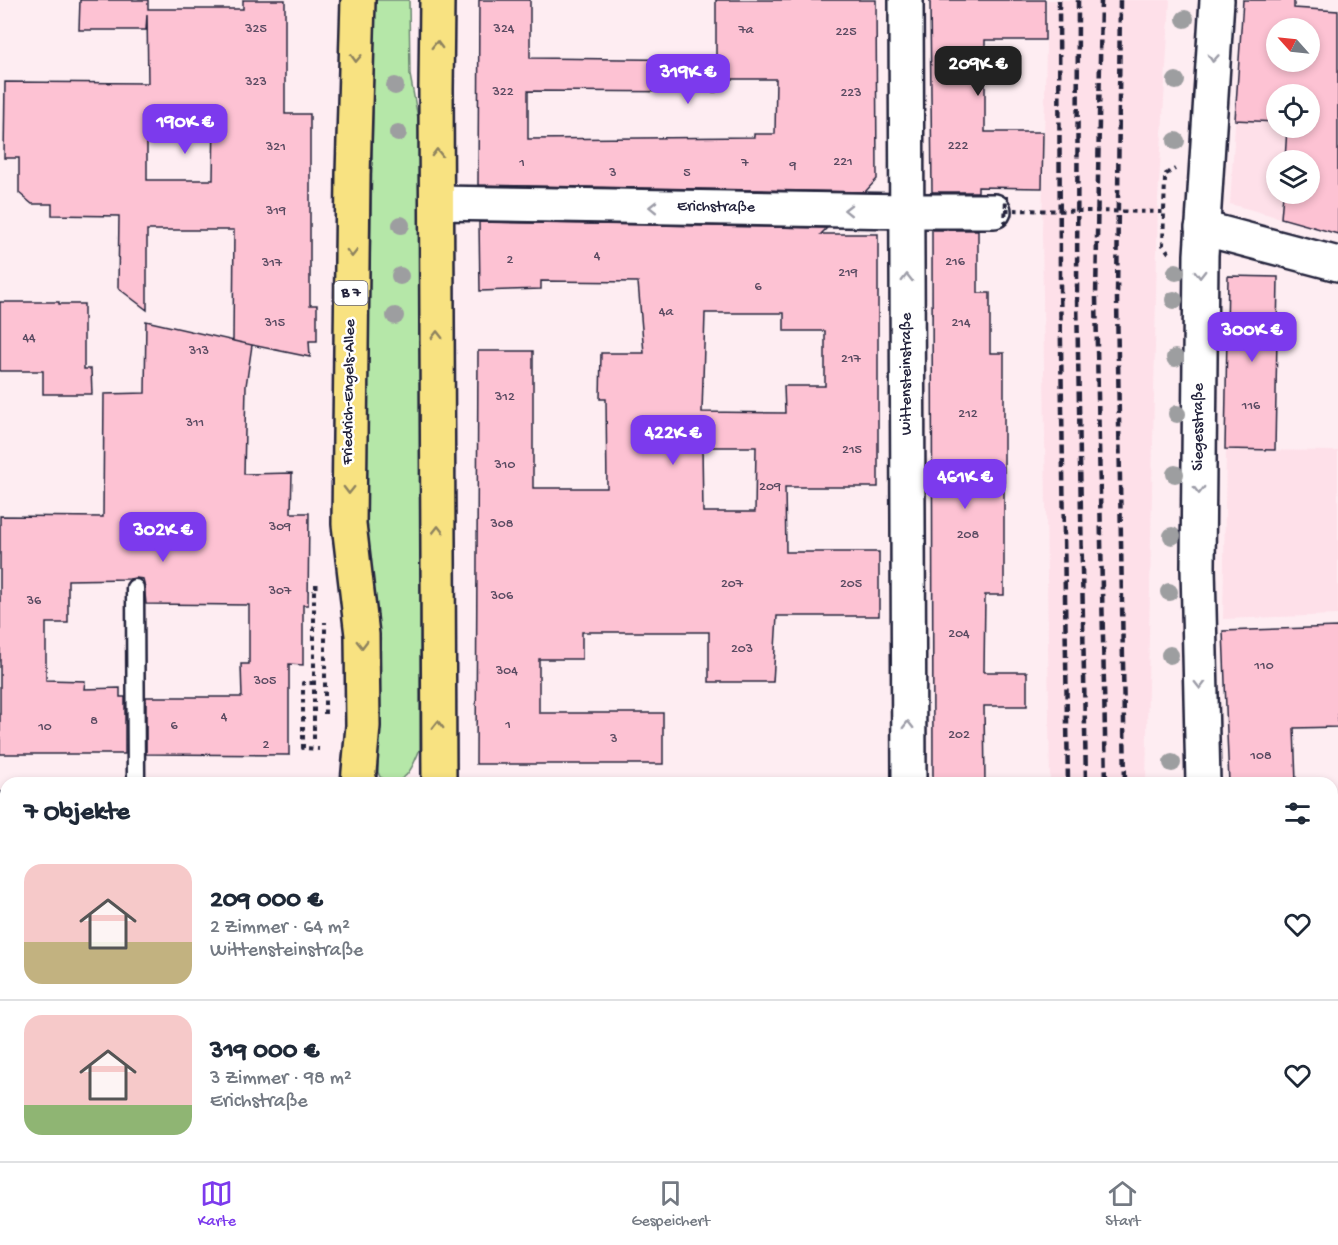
<!DOCTYPE html>
<html lang="de">
<head>
<meta charset="utf-8">
<style>
	body { margin:0; font-family:"Gochi Hand",sans-serif; background:#f2f2f3; color:#1f2937; height:100vh; display:flex; flex-direction:column; font-size:22px; white-space:nowrap }
	* { box-sizing:border-box; margin:0 }
	p { font-size:20px; color:#747a83 }
	.icon { flex:none; width:33px; height:33px; fill:none; stroke:currentColor; stroke-width:2; stroke-linecap:round; stroke-linejoin:round }
	.map { position:relative; flex:1; overflow:hidden }
	.drawer { position:absolute; left:0px; top:777px; width:1338px; height:384px; display:flex; flex-direction:column; background:#fff; border-radius:18px 18px 0 0; box-shadow:0 3px 9px #0003 }
	.drawer>* { flex:none }
	.needle { width:39px; rotate:297deg }
	.buttons { position:absolute; left:1266px; top:18px; display:grid; gap:12px }
	.buttons a { display:grid; place-items:center; width:54px; height:54px; border-radius:50%; background:#fff; box-shadow:0 3px 9px #0003; font-size:30px }
	.price { position:absolute; translate:-50% -51px; padding:0 14px; border-radius:12px; background:#7c3aed; color:#fff; font-size:20px; line-height:39px; filter:drop-shadow(0 2px 3px #0008) }
	.price::after { content:''; position:absolute; left:50%; top:36px; width:18px; height:14px; margin-left:-9px; background:inherit; clip-path:polygon(0 0,100% 0,50% 100%) }
	.price.selected { background:#222; color:#fff }
	ul { padding:0; list-style:none }
	li { display:flex; align-items:center; gap:18px; height:150px; padding:0 24px }
	li+li { border-top:2px solid #e0e1e3 }
	li span { display:grid; place-items:center; flex:none; width:168px; height:120px; border-radius:18px; color:#555 }
	li>.icon { margin-inline-start:auto }
	span .icon { width:72px; height:72px; fill:#fffc; stroke-width:1 }
	li b { font-size:26px }
	h2 { display:flex; justify-content:space-between; align-items:center; height:72px; padding:0 24px; font-size:26px }
	.tab-bar { display:flex; justify-content:space-around; align-items:center; height:84px; border-top:2px solid #e0e1e3; background:#fff; font-size:16px; color:#747a83 }
	.tab-bar a { display:grid; justify-items:center; gap:3px }
	.tab-bar .selected { color:#7c3aed }
	.map>svg:first-child { display:block }
	.built { fill:#fee0e9; fill-rule:evenodd }
	.green { fill:#b5e7a8; stroke:#6c8472; stroke-width:1.5 }
	.building { fill:#fdc2d3; stroke:#22223b; stroke-width:1.5; fill-rule:evenodd }
	.lines { fill:none; stroke-linecap:round; stroke-linejoin:round }
	.service-casing { stroke:#22223b; stroke-width:21 }
	.minor-casing { stroke:#22223b; stroke-width:38 }
	.tertiary-casing { stroke:#22223b; stroke-width:38 }
	.secondary-casing { stroke:#22223b; stroke-width:38 }
	.primary-casing { stroke:#22223b; stroke-width:38 }
	.path { stroke:#22223b; stroke-width:4; stroke-dasharray:4.5 4.5; stroke-linecap:butt }
	.service { stroke:#fff; stroke-width:16 }
	.minor { stroke:#fff; stroke-width:33 }
	.tertiary { stroke:#fff; stroke-width:33 }
	.secondary { stroke:#fff; stroke-width:33 }
	.primary { stroke:#f8e281; stroke-width:33 }
	.rail { stroke:#22223b; stroke-width:4.5; stroke-dasharray:9 4.5; stroke-linecap:butt }
	.path-bridge { stroke:#22223b; stroke-width:4; stroke-dasharray:4.5 4.5; stroke-linecap:butt }
	.tree { fill:#9d9ea0 }
	.oneway { stroke:#8d825e }
	.oneway2 { stroke:#9c9ca7 }
	.labels { text-anchor:middle; dominant-baseline:central; stroke-width:5; stroke-linejoin:round; paint-order:stroke }
	.number-label { font-size:14px; fill:#594a61 }
	.shield { fill:#fff; stroke:#646476; stroke-width:1.5 }
	.shield-label { font-size:15px; font-weight:bold; fill:#22223b }
	.street-label { font-size:16px; fill:#22223b; stroke:#fff }
</style>
</head>
<body>
<div class="map">
<svg width="1338" height="1161" viewBox="0 0 1338 1161">
	<rect width="100%" height="100%" fill="#feedf2"/>
	<filter id="ink" filterUnits="userSpaceOnUse"><feTurbulence type="fractalNoise" baseFrequency=".0167" numOctaves="2"/><feDisplacementMap in="SourceGraphic" scale="12" xChannelSelector="R" yChannelSelector="G"/><feConvolveMatrix kernelMatrix="1 2 1 2 8 2 1 2 1" color-interpolation-filters="sRGB"/></filter>
	<g filter="url(#ink)">
		<path class="built" d="M1047,0h123l-12,200 -12,583h-96l-8,-551z
			M1241,30l35,2v30h34v-27l28,1v198l-108,-30zM1276,94h34v34h-34zM1276,160h34v34h-34z
			M1226,450l112,1v164l-115,4z
			M1063,1155h107v6h-107z"/>
		<path class="green" d="M375,0h34l1,75 8,43 3,48 -1,583c-7,18 -16,42 -40,28l-2,-5v-139l-13,-99z
			M934,1158h129v3h-129z"/>
		<path class="building" d="M80,0h68v9h95v-9h42v114h25v191h7v36h-8l1,16 -77,-16 1,-111h-87v80l-29,-22 1,-72 -67,-1v-11h-20l-13,-11v-35h-15l1,-76 143,1 -1,-69 -1,16h-67zM147,115h67l-1,65h-66z
			M479,0h51v58l186,2v-60h160l1,179 -12,13 -387,-7zM716,79h60l-1,55h-21v3l-226,2v-48l188,1z
			M930,0h115v40h-60v92h58l-1,56 -64,-1v5h-46z
			M1243,0h51v8l44,3v223l-57,-16 2,-24h27v-34h-25l2,-32h23v-34h-34v28l-41,-2zM1276,28h34v34h-34z
			M479,222l348,6 -6,6h57v253h-93l1,65h93v64h-102l-4,66h-64v-50h-127v27h-43v54h124v51h-187l2,-413h55v137h74l-1,-89h-6l1,-46h43l-6,-71 -97,-1v8l-61,2zM705,313h79v18h41v55h-41l1,27 -83,-1zM702,447h54l-1,65h-52z
			M932,230h46v63h12v60h14v242h-19l-1,77h43v34h-43l1,77h-52z
			M1228,276l50,1 -3,173 -50,-1z
			M0,302h59v2h25v65h7l1,25h-49v-23h-43z
			M146,321l106,24 -6,41 -2,88 48,-1 -1,40h18l-1,92h-5v60l-14,-1v91l-143,-1v-57h96l-1,-33h8v-59l-103,-1 -2,-21 -1,-4 -7,-1 -7,1 -61,1v43h-22v57l39,1 -1,8 36,-1v9h5v57h-125v-238l103,1 1,-123 41,-1z
			M1338,627v100l-44,1 2,55h-67l-6,-152z"/>
		<g class="lines">
			<g class="service-casing">
				<path id="service" d="M135,588l1,195"/>
			</g>
			<g class="minor-casing">
				<path id="minor" d="M437,203l469,8h88
					M1202,228l136,36
					M1203,783l-5,-216 3,-312 16,-255
					M1332,1047h6
					M1213,1155v6"/>
			</g>
			<g class="tertiary-casing">
				<path id="tertiary" d="M906,0l3,783
					M910,1155v6"/>
			</g>
			<g class="secondary-casing">
				<path id="secondary" d="M0,810l6,1"/>
			</g>
			<g class="primary-casing">
				<path id="primary" d="M437,0l-1,89 3,694
					M358,783l5,-57 -1,-91 -13,-111 4,-349 5,-175
					M390,1155l1,6
					M435,1161v-6"/>
			</g>
			<path class="path" d="M1169,253l-6,-8 2,-66 1,-5 9,-5
				M314,683h-11v65l16,1
				M325,714v-92
				M314,739v-153h9"/>
			<use href="#service" class="service"/>
			<use href="#minor" class="minor"/>
			<use href="#tertiary" class="tertiary"/>
			<use href="#secondary" class="secondary"/>
			<use href="#primary" class="primary"/>
			<path class="rail" d="M1059,0l1,284 8,499
				M1078,0l-1,298 9,485
				M1101,0l-5,298 10,485
				M1120,0l-3,299 8,484
				M1075,1155v6
				M1093,1155v6
				M1112,1155v6
				M1133,1155v6"/>
			<path class="path-bridge" d="M1005,210l159,2
				M1005,225l1,-29"/>
		</g>
		<g class="tree">
			<circle cx="1185" cy="19" r="9"/>
			<circle cx="1176" cy="81" r="9"/>
			<circle cx="395" cy="86" r="9"/>
			<circle cx="398" cy="133" r="9"/>
			<circle cx="1176" cy="141" r="9"/>
			<circle cx="401" cy="225" r="9"/>
			<circle cx="1176" cy="272" r="9"/>
			<circle cx="400" cy="276" r="9"/>
			<circle cx="1174" cy="300" r="9"/>
			<circle cx="395" cy="316" r="9"/>
			<circle cx="1175" cy="358" r="9"/>
			<circle cx="1177" cy="414" r="9"/>
			<circle cx="1175" cy="474" r="9"/>
			<circle cx="1172" cy="536" r="9"/>
			<circle cx="1169" cy="592" r="9"/>
			<circle cx="1170" cy="655" r="9"/>
			<circle cx="1172" cy="763" r="9"/>
		</g>
		<defs><path id="oneway-chevron" d="M-2-3.5L2.5 0L-2 3.5" fill="none" stroke-width="1.6" stroke-linecap="round" stroke-linejoin="round" transform="scale(1.5)"/></defs>
		<g class="oneway">
			<use href="#oneway-chevron" transform="translate(437 45) rotate(-89)"/>
			<use href="#oneway-chevron" transform="translate(356 58) rotate(92)"/>
			<use href="#oneway-chevron" transform="translate(437 153) rotate(-91)"/>
			<use href="#oneway-chevron" transform="translate(352 253) rotate(91)"/>
			<use href="#oneway-chevron" transform="translate(437 335) rotate(-90)"/>
			<use href="#oneway-chevron" transform="translate(349 490) rotate(91)"/>
			<use href="#oneway-chevron" transform="translate(438 530) rotate(-90)"/>
			<use href="#oneway-chevron" transform="translate(362 644) rotate(89)"/>
			<use href="#oneway-chevron" transform="translate(438 725) rotate(-90)"/>
		</g>
		<g class="oneway2">
			<use href="#oneway-chevron" transform="translate(1213 58) rotate(94)"/>
			<use href="#oneway-chevron" transform="translate(653 207) rotate(-179)"/>
			<use href="#oneway-chevron" transform="translate(848 210) rotate(-179)"/>
			<use href="#oneway-chevron" transform="translate(1200 274) rotate(90)"/>
			<use href="#oneway-chevron" transform="translate(907 278) rotate(-90)"/>
			<use href="#oneway-chevron" transform="translate(1199 490) rotate(90)"/>
			<use href="#oneway-chevron" transform="translate(1200 685) rotate(89)"/>
			<use href="#oneway-chevron" transform="translate(908 725) rotate(-90)"/>
		</g>
	</g>
	<g class="labels">
		<g class="number-label">
			<text x="256" y="29">325</text>
			<text x="504" y="29">324</text>
			<text x="746" y="30">7a</text>
			<text x="846" y="32">225</text>
			<text x="256" y="82">323</text>
			<text x="503" y="92">322</text>
			<text x="851" y="93">223</text>
			<text x="958" y="146">222</text>
			<text x="276" y="147">321</text>
			<text x="843" y="162">221</text>
			<text x="522" y="163">1</text>
			<text x="745" y="163">7</text>
			<text x="793" y="166">9</text>
			<text x="613" y="173">3</text>
			<text x="687" y="173">5</text>
			<text x="276" y="211">319</text>
			<text x="597" y="256">4</text>
			<text x="510" y="260">2</text>
			<text x="955" y="262">216</text>
			<text x="272" y="263">317</text>
			<text x="848" y="273">219</text>
			<text x="758" y="287">6</text>
			<text x="666" y="312">4a</text>
			<text x="275" y="323">315</text>
			<text x="961" y="323">214</text>
			<text x="29" y="338">44</text>
			<text x="199" y="351">313</text>
			<text x="851" y="359">217</text>
			<text x="505" y="397">312</text>
			<text x="1251" y="406">116</text>
			<text x="968" y="414">212</text>
			<text x="195" y="423">311</text>
			<text x="852" y="450">215</text>
			<text x="505" y="465">310</text>
			<text x="770" y="487">209</text>
			<text x="502" y="524">308</text>
			<text x="280" y="527">309</text>
			<text x="968" y="535">208</text>
			<text x="732" y="584">207</text>
			<text x="851" y="584">205</text>
			<text x="280" y="591">307</text>
			<text x="502" y="596">306</text>
			<text x="34" y="601">36</text>
			<text x="959" y="634">204</text>
			<text x="742" y="649">203</text>
			<text x="1264" y="666">110</text>
			<text x="507" y="671">304</text>
			<text x="265" y="681">305</text>
			<text x="224" y="717">4</text>
			<text x="94" y="721">8</text>
			<text x="508" y="725">1</text>
			<text x="174" y="726">6</text>
			<text x="45" y="727">10</text>
			<text x="959" y="735">202</text>
			<text x="614" y="739">3</text>
			<text x="266" y="745">2</text>
			<text x="1261" y="756">108</text>
		</g>
		<rect class="shield" x="334.5" y="281" width="33" height="24" rx="4.5"/>
		<g class="shield-label">
			<text x="351" y="293">B 7</text>
		</g>
		<g class="street-label">
			<text transform="translate(716 208) rotate(1)">Erichstraße</text>
			<text transform="translate(907 374) rotate(-90)">Wittensteinstraße</text>
			<text transform="translate(350 392) rotate(-89)">Friedrich-Engels-Allee</text>
			<text transform="translate(1199 427) rotate(-90)">Siegesstraße</text>
		</g>
	</g>
</svg>
<div class="buttons">
<a><svg class="needle" viewBox="-14 -14 28 28"><path d="M0-13l5 13h-10z" fill="#e53935"/><path d="M0 13l5-13h-10z" fill="#747a83"/></svg></a>
<a><svg class="icon" aria-label="locate" viewBox="0 0 24 24"><circle cx="12" cy="12" r="6"/><path d="M12 2v4M12 18v4M2 12h4M18 12h4"/></svg></a>
<a><svg class="icon" aria-label="layers" viewBox="0 0 24 24"><path d="M12 4l9 5-9 5-9-5zM3 14l9 5 9-5"/></svg></a>
</div>
<b class="price selected" style="left:978px;top:97px">209K €</b>
<b class="price" style="left:688px;top:105px">319K €</b>
<b class="price" style="left:185px;top:155px">190K €</b>
<b class="price" style="left:1252px;top:363px">300K €</b>
<b class="price" style="left:673px;top:466px">422K €</b>
<b class="price" style="left:965px;top:510px">461K €</b>
<b class="price" style="left:163px;top:563px">302K €</b>
<section class="drawer">
<h2>7 Objekte<svg class="icon" aria-label="filters" viewBox="0 0 24 24"><path d="M4 7h16M4 17h16"/><circle cx="9" cy="7" r="2"/><circle cx="15" cy="17" r="2"/></svg></h2>
<ul>
<li><span style="background:linear-gradient(#f6c9c9 65%,#c2b280 0)"><svg class="icon" aria-label="home" viewBox="0 0 24 24"><path d="M3 11l9-7 9 7M6 9v11h12V9"/></svg></span><div><b>209 000 €</b><p>2 Zimmer · 64 m²</p><p>Wittensteinstraße</p></div><svg class="icon" aria-label="heart" viewBox="0 0 24 24"><path d="M12 20l-8-8c-3-5 5-10 8-4 3-6 11-1 8 4z"/></svg></li>
<li><span style="background:linear-gradient(#f6c9c9 75%,#8fb573 0)"><svg class="icon" aria-label="home" viewBox="0 0 24 24"><path d="M3 11l9-7 9 7M6 9v11h12V9"/></svg></span><div><b>319 000 €</b><p>3 Zimmer · 98 m²</p><p>Erichstraße</p></div><svg class="icon" aria-label="heart" viewBox="0 0 24 24"><path d="M12 20l-8-8c-3-5 5-10 8-4 3-6 11-1 8 4z"/></svg></li>
</ul>
</section>
</div>
<nav class="tab-bar">
<a class="selected"><svg class="icon" aria-label="map" viewBox="0 0 24 24"><path d="M3 6l6-2 6 2 6-2v14l-6 2-6-2-6 2zM9 4v14M15 6v14"/></svg>Karte</a>
<a><svg class="icon" aria-label="saved" viewBox="0 0 24 24"><path d="M7 4h10v16l-5-4-5 4z"/></svg>Gespeichert</a>
<a><svg class="icon" aria-label="home" viewBox="0 0 24 24"><path d="M3 11l9-7 9 7M6 9v11h12V9"/></svg>Start</a>
</nav>
</body>
</html>
